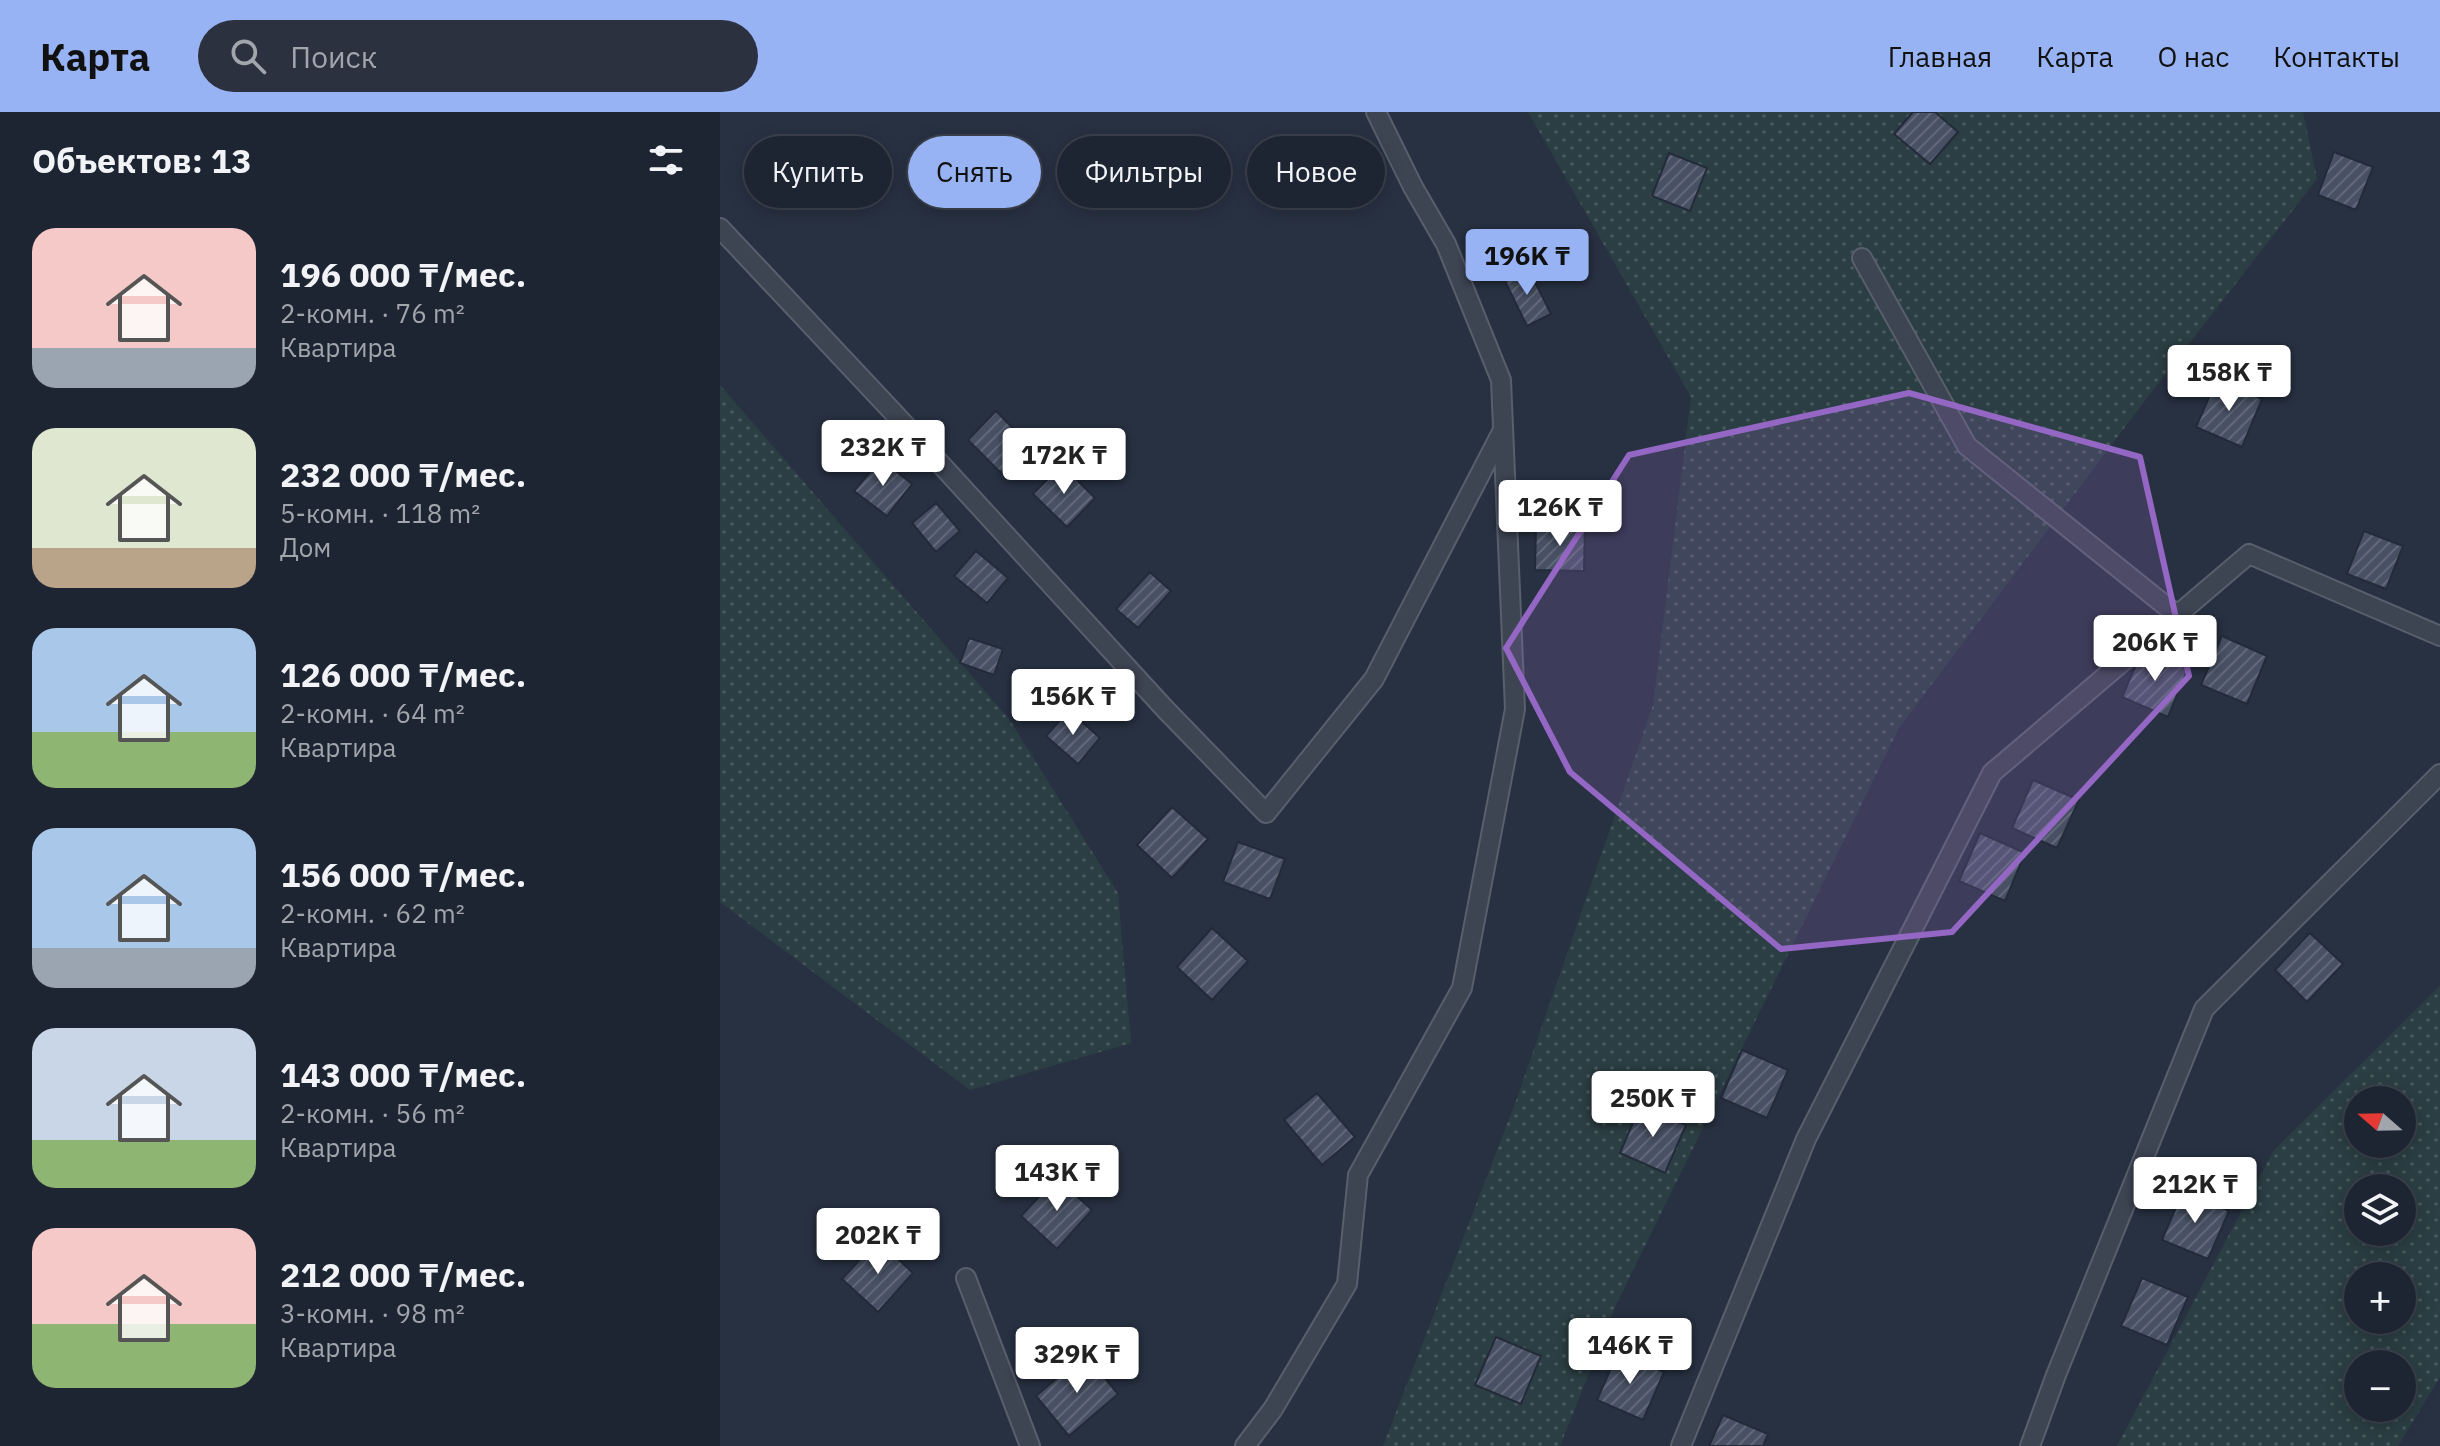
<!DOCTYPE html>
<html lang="ru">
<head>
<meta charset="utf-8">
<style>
	body { margin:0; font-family:"IBM Plex Sans",sans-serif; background:#2b313e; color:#f1f3f6; height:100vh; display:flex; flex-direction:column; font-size:30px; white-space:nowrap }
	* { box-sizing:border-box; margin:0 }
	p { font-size:26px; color:#a1a5ac }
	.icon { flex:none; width:44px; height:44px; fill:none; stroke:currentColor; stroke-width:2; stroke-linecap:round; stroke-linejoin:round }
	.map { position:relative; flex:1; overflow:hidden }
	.panel { display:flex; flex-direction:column; background:#1e2532; width:720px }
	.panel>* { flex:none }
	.guide { position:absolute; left:24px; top:24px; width:760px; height:72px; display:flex; gap:16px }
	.needle { width:52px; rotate:290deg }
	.tools { position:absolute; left:1624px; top:974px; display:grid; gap:16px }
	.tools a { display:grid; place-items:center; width:72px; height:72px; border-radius:50%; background:#1e2532; box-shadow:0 4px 20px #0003,0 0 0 2px #3c424d; font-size:40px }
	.price { position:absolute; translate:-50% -68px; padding:0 18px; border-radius:8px; background:#fff; color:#222; font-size:26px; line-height:52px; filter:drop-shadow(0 2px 4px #0008) }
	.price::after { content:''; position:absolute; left:50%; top:48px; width:24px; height:18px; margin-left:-12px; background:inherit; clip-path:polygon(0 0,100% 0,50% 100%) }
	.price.on { background:#97b3f4; color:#111 }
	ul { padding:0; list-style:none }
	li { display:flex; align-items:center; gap:24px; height:200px; padding:0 32px }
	li span { display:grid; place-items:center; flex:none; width:224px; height:160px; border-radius:24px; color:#555 }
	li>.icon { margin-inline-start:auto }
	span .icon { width:96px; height:96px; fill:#fffc; stroke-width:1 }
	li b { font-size:34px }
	h2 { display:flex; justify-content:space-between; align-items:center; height:96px; padding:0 32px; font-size:34px }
	.tag { padding:0 28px; border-radius:36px; background:#1e2532; box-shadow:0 4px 20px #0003,0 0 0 2px #3c424d; font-size:28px; line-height:72px }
	.tag.on { background:#97b3f4; color:#111 }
	header { display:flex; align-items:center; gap:48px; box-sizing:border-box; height:112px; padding:0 40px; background:#97b3f4; color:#111 }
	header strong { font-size:38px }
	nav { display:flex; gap:44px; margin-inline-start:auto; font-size:28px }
	.search { width:560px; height:72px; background:#2b313e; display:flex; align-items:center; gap:20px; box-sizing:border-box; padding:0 28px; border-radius:44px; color:#a1a5ac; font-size:30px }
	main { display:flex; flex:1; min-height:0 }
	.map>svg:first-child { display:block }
	.grass { fill:url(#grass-dots); fill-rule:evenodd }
	.building { fill:url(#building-hatch); stroke:#232b3a; stroke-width:2 }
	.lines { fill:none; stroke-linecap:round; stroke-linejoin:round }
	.lane-casing { stroke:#585f6d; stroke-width:22 }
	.lane { stroke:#3d4452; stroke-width:18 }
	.marked { fill:#9467c4; fill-opacity:0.2; stroke:#9467c4; stroke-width:6; stroke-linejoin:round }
</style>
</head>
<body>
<header>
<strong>Карта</strong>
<div class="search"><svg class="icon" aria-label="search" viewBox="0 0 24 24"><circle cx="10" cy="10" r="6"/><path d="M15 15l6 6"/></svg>Поиск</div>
<nav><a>Главная</a><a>Карта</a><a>О нас</a><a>Контакты</a></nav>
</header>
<main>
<section class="panel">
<h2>Объектов: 13<svg class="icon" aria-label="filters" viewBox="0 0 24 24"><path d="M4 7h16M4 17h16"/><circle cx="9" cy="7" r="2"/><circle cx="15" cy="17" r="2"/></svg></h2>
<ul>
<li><span style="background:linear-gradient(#f6c9c9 75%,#9aa5b1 0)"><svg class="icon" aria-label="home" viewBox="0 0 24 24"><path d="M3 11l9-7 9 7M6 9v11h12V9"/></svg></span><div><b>196 000 ₸/мес.</b><p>2-комн. · 76 m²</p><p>Квартира</p></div></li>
<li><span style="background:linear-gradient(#dfe7d0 75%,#b9a48a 0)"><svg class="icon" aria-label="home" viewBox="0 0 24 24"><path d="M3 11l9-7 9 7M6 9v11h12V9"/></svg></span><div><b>232 000 ₸/мес.</b><p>5-комн. · 118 m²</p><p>Дом</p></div></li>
<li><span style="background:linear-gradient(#a9c7e8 65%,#8fb573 0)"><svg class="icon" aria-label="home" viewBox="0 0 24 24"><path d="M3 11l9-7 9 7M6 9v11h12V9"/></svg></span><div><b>126 000 ₸/мес.</b><p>2-комн. · 64 m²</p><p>Квартира</p></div></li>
<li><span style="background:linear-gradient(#a9c7e8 75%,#9aa5b1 0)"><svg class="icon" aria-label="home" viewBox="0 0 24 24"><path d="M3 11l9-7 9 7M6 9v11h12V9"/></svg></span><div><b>156 000 ₸/мес.</b><p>2-комн. · 62 m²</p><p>Квартира</p></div></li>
<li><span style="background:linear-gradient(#c9d6e8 70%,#8fb573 0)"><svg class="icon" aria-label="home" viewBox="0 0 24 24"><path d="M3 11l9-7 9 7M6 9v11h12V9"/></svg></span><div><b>143 000 ₸/мес.</b><p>2-комн. · 56 m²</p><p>Квартира</p></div></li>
<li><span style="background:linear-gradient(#f6c9c9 60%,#8fb573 0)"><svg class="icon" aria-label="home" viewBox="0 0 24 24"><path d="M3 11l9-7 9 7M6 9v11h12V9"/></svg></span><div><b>212 000 ₸/мес.</b><p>3-комн. · 98 m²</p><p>Квартира</p></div></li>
</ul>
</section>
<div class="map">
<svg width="1720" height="1334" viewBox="0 0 1720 1334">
	<defs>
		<pattern id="grass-dots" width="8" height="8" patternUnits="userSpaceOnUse" patternTransform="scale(2)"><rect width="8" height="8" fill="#2b3e43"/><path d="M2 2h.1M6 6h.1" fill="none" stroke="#48585d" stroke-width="1.8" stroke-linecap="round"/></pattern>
		<pattern id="building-hatch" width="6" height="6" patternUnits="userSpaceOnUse" patternTransform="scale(2)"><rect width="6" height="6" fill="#485164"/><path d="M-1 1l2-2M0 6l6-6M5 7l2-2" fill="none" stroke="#606879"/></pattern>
	</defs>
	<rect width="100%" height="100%" fill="#283142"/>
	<path class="grass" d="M808,0h775l14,67 -177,228 -241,321 -283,577 -56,141h-177l133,-345 137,-396 38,-308z
		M0,273l289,334 109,174 13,150 -161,47 -250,-188z
		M1720,874v391l-42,69h-281l157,-296zM1682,988v44h-44v-44zM1682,1076v44h-44v-44zM1638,1164h44v44h-44zM1638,1252h44v44h-44z"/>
	<path class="building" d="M1193,0h22l23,20 -28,32 -36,-30z
		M1614,40l39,15 -17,43 -38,-15z
		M949,41l38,15 -17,43 -38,-15z
		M808,156l23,46 -24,12 -23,-47z
		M1497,267l45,20 -20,48 -46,-20z
		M276,299l33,34 -28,28 -33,-33z
		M161,347l31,25 -25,32 -33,-25z
		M342,353l33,33 -28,29 -34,-33z
		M216,391l24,28 -24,21 -24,-29z
		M816,412l49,1 -1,46 -49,-1z
		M1644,419l39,15 -17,43 -39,-15z
		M256,439l32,27 -21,25 -33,-27z
		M430,460l21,19 -33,37 -22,-19z
		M1502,524l45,20 -20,48 -46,-19z
		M249,526l34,11 -9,26 -34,-12z
		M1423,537l45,19 -20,49 -46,-20z
		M349,598l31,28 -22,26 -32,-28z
		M1313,668l46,20 -22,48 -45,-20z
		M452,695l36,32 -36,39 -35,-33z
		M1260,721l45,20 -20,48 -46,-20z
		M518,730l47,17 -15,40 -47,-17z
		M492,816l36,33 -36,39 -35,-33z
		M1590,821l33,31 -36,38 -32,-32z
		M1022,938l46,20 -21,48 -46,-20z
		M597,981l38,44 -33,28 -38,-45z
		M920,994l46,19 -21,48 -45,-20z
		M337,1066l35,32 -35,39 -36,-33z
		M1463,1079l46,20 -21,48 -46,-19z
		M158,1128l35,33 -35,39 -36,-33z
		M1422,1166l46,19 -21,48 -46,-19z
		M776,1225l45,19 -20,48 -46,-19z
		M898,1240l46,20 -21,48 -46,-20z
		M365,1242l33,40 -49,42 -33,-40z
		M1003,1303l45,19 -5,12h-54z"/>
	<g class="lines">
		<g class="lane-casing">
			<path id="lane" d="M0,116l172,183 274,299 100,103 108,-134 129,-249
				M1142,146l105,188 210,169
				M246,1166l64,168
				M525,1334l28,-37 74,-125 11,-109 104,-187 53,-279 -14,-329 -55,-136 -33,-57 -37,-75
				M961,1334l125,-307 186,-366 257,-219 191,82
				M1310,1334l26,-71 148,-366 236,-235"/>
		</g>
		<use href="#lane" class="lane"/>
	</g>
	<path class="marked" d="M1189,281l231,64 49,219 -237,256 -171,17 -211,-177 -64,-124 123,-193z"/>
</svg>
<div class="tools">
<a><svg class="needle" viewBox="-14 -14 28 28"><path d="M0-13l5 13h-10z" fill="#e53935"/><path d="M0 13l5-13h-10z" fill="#a1a5ac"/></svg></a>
<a><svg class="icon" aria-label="layers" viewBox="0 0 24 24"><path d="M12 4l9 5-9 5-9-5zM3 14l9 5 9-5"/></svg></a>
<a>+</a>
<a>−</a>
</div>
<b class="price on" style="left:807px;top:185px">196K ₸</b>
<b class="price" style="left:1509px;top:301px">158K ₸</b>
<b class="price" style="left:163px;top:376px">232K ₸</b>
<b class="price" style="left:344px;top:384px">172K ₸</b>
<b class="price" style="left:840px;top:436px">126K ₸</b>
<b class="price" style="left:1435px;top:571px">206K ₸</b>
<b class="price" style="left:353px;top:625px">156K ₸</b>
<b class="price" style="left:933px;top:1027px">250K ₸</b>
<b class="price" style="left:337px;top:1101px">143K ₸</b>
<b class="price" style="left:1475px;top:1113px">212K ₸</b>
<b class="price" style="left:158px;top:1164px">202K ₸</b>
<b class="price" style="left:910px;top:1274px">146K ₸</b>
<b class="price" style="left:357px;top:1283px">329K ₸</b>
<div class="guide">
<a class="tag">Купить</a>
<a class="tag on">Снять</a>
<a class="tag">Фильтры</a>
<a class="tag">Новое</a>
</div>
</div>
</main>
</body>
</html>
